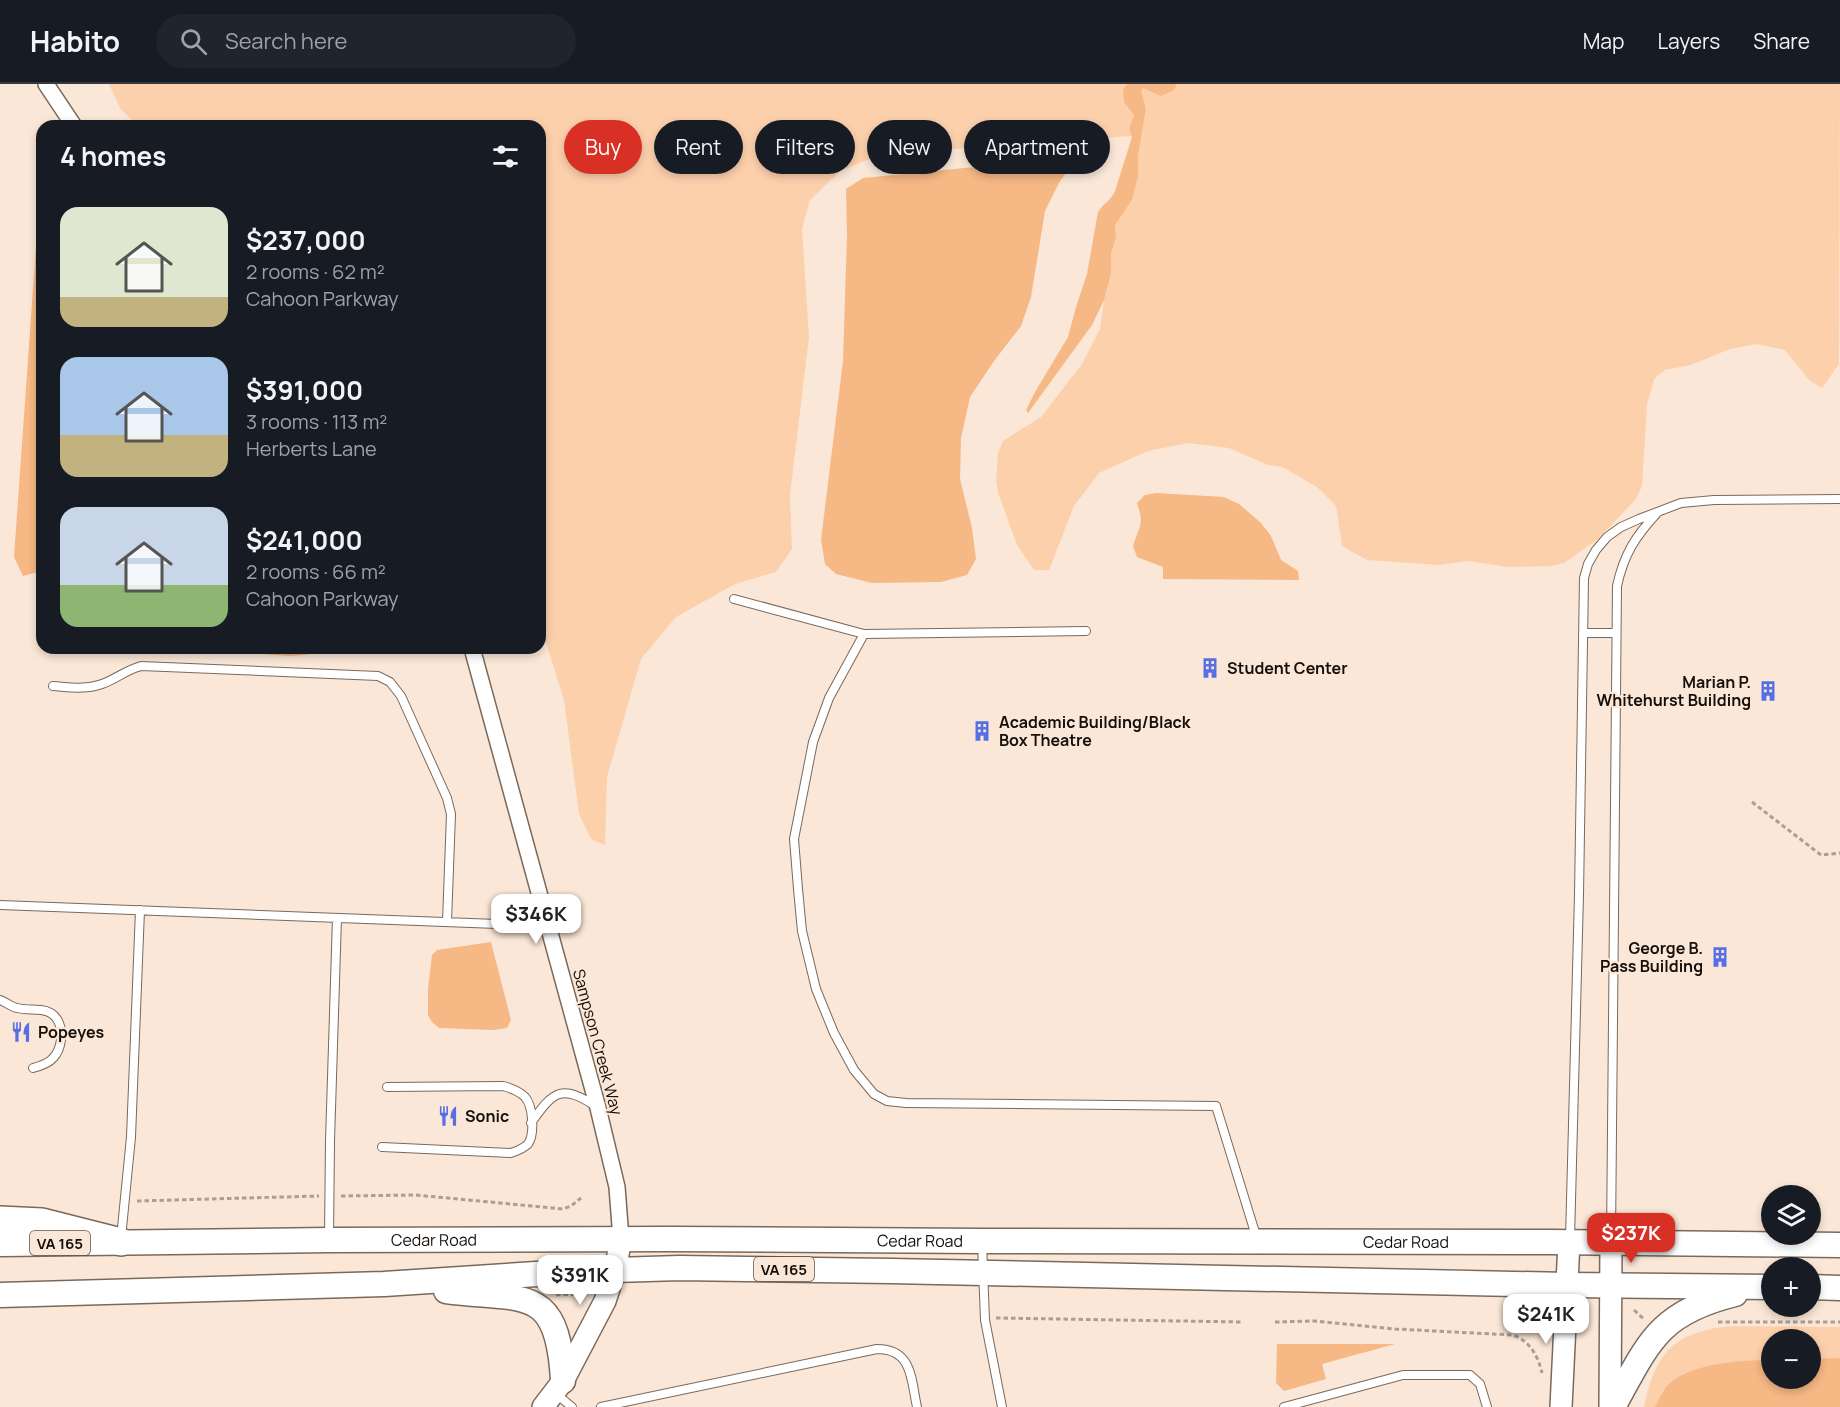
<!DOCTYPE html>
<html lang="en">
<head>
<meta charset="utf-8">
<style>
	body { margin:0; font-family:Manrope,sans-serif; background:#20242c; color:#f1f3f6; height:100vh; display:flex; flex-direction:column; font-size:22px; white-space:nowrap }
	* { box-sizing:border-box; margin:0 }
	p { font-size:20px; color:#9ea1a6 }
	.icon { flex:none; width:33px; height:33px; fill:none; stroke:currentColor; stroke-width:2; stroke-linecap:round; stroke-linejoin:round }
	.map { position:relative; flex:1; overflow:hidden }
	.drawer { position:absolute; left:36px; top:36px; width:510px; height:534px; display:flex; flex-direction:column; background:#171b24; border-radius:18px; box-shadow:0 3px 9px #0003 }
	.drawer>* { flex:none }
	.banner { position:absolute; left:564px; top:36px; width:570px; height:54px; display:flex; gap:12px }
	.controls { position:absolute; left:1761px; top:1101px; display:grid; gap:12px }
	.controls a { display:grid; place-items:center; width:60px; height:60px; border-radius:50%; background:#171b24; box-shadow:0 3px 9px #0003; font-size:30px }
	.price { position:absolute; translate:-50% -51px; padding:0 14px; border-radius:12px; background:#fff; color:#222; font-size:20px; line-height:39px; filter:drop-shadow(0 2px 3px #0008) }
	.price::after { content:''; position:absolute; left:50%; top:36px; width:18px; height:14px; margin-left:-9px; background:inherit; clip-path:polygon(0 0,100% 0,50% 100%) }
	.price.on { background:#d93025; color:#fff }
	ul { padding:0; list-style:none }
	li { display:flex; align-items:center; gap:18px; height:150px; padding:0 24px }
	li span { display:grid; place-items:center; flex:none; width:168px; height:120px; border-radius:18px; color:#555 }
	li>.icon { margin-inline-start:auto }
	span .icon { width:72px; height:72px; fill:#fffc; stroke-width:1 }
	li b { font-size:26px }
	h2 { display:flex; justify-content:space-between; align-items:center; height:72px; padding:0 24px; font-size:26px }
	.pill { padding:0 21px; border-radius:27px; background:#171b24; box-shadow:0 3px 9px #0003; font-size:21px; line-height:54px }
	.pill.on { background:#d93025; color:#fff }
	header { display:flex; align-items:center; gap:36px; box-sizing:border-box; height:84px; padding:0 30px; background:#171b24; border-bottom:2px solid #363941 }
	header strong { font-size:28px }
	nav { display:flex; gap:33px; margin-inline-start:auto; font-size:21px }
	.search { width:420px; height:54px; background:#20242c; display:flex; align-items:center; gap:15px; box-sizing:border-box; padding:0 21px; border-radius:33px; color:#9ea1a6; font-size:22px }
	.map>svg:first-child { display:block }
	.green { fill:#fdd0ac; fill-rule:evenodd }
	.water { fill:#f6b884 }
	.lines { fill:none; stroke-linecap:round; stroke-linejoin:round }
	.lane-casing { stroke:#7a695b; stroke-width:10 }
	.street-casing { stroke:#7a695b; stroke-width:18 }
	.secondary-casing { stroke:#7a695b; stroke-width:24 }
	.primary-casing { stroke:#7a695b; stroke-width:27 }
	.highway-casing { stroke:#7a695b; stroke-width:30 }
	.path { stroke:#ad9e91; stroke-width:3; stroke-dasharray:4.5 3; stroke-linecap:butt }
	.lane { stroke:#fff; stroke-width:8 }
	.street { stroke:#fff; stroke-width:15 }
	.secondary { stroke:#fff; stroke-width:21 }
	.primary { stroke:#fff; stroke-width:24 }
	.highway { stroke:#fff; stroke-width:27 }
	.labels { text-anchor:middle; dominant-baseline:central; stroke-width:4.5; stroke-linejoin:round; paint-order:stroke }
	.shield { fill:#fae7d7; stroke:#5a4f47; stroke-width:1.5 }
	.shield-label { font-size:15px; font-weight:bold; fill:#150e09 }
	.poi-label { font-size:16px; font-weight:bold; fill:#150e09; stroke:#fae7d7; text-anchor:start }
	.street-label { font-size:16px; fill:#150e09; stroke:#fae7d7 }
</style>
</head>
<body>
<header>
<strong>Habito</strong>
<div class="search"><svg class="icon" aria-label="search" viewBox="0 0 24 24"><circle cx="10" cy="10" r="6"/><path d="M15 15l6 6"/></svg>Search here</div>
<nav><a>Map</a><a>Layers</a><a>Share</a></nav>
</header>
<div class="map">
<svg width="1840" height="1323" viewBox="0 0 1840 1323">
	<rect width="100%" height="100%" fill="#fae7d7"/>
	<path class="green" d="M109,0h1018l-4,5 11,26 -5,13 3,8 -250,18 -42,17 -30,29 -8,29 7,108 -19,158 2,54 -16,23 -41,12 -59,33 -35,42 -34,118 -2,68 -14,-6 -12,-25 -15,-114 -20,-64 -4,-25v-485h-401l-18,-16z
		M1177,0h663l-1,280 -17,24 -12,-7 -25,-31 -28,-6 -27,5 -39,16 -26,5 -11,9 -7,26 -5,81 -6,13 -38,40 -34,24 -13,3 -42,1 -42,-6 -28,4 -72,-5 -25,-14 -6,-40 -19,-19 -35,-20 -14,-2 -39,-17 -41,-5 -40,8 -49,22 -25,33 -25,64h-15l-17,-25 -19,-52 -2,-13 2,-27 5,-12 38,-24 41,-53 18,-35 4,-29 7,-26v-20l5,-17 -1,-12 17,-25 6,-23v-21l8,-47 -5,-18 1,-4 32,3z
		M1733,1242l107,1v80h-196c12,-56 31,-76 89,-81zM1772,1256h38v38h-38z"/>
	<path class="water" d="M1127,0h50l-3,6 -13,6 -18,-8 -2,2 5,19 -8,47v21l-6,23 -17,25 1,12 -5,17v20l-7,26 -12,25 -64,88 -2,-3 9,-18 33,-55 8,-30 11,-33 11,-62c5,-8 13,-12 17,-21l17,-54 -3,-9 5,-13 -10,-13 -1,-13z
		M1057,75l13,9 -10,13 -15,30 -14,86 -10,29 -27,35 -24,36 -9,41 -1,41 12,49 4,31 -9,16 -26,7 -69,1 -36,-9 -11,-10 -4,-24 22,-179 4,-125 -1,-47 17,-11z
		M42,125v362l-19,5 -9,-19 24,-339z
		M1156,409l68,4 15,7 22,19 10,13 10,24 17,11 1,9 -136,-1v-12l-26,-10 -4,-11c6,-21 12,-20 4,-43l8,-8z
		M173,564h164l-33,7 -14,1z
		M491,858l20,78 -4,8 -14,2 -54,-2 -7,-6 -4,-7v-26l4,-34 5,-5z
		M1277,1260h118l-73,20 4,15 -42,12 -8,-8z
		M1840,1274v49h-185c4,-8 9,-19 15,-24 23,-20 72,-23 101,-23l1,18h38l1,-19z"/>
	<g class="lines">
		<g class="lane-casing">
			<path id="lane" d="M734,515l130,35
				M1086,547l-222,3 -35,64 -16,44 -19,97 4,50 4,42 14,58 18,44 20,37 20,24 13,7 19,2 310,3 41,133
				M1583,549h33
				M53,602c16,1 33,4 49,-2 14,-5 22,-13 39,-18l237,10 12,6 11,14 46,102 4,16 -4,108
				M0,821l548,21
				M0,916c6,2 11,7 17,8 8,2 16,1 24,2 18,2 23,19 19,35 -4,15 -13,19 -27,23
				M531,1039c23,-33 31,-39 66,-16
				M382,1063l129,6c6,-2 12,-4 17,-9 7,-10 5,-38 -3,-47 -6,-6 -14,-9 -22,-11l-116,1
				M121,1154l10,-101 9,-227
				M329,1154l1,-97 7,-223
				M1570,1155l9,-344 5,-317 4,-14 8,-14 11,-13 14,-10 18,-8 42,-16 33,-3 126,-1
				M1611,1155l6,-653c7,-32 18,-49 40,-73
				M982,1159l3,77 17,87
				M555,1309l17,14
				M601,1323l276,-58c36,0 34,31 40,58
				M1284,1323l119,-32h67l10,9 7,23"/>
		</g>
		<g class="street-casing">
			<path id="street" d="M46,0l28,42
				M472,564l126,460 19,79 4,52"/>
		</g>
		<g class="secondary-casing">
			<path id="secondary" d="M543,1323l20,-26 42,-80 10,-31 6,-31
				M1561,1323l8,-165
				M1610,1323l1,-165"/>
		</g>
		<g class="primary-casing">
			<g id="primary">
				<path id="s1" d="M0,1160l329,-4 342,-1 311,2 568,1 290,3"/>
				<path d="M1810,1203l30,1"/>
				<path d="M446,1207c78,10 112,-8 117,90"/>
				<path d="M0,1211l384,-11 198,-13 98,-3 211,3 677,14 204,2"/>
				<path d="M1613,1323c36,-65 45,-94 122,-113"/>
			</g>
		</g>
		<g class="highway-casing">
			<path id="highway" d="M0,1136l42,2 79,20"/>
		</g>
		<path class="path" d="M1752,718l69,53 19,-2
			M341,1112l75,-1 147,14 8,-3 10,-8
			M137,1117l182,-5
			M556,1211l30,-1
			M1634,1226l10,9
			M996,1234l246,4
			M1275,1238l39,-1 81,8 118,6c17,6 25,21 29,38
			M1718,1238h122"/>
		<use href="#lane" class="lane"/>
		<use href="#street" class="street"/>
		<use href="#secondary" class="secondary"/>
		<use href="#primary" class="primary"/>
		<use href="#highway" class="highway"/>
	</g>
	<defs>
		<g id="building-bare" transform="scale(1.62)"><path d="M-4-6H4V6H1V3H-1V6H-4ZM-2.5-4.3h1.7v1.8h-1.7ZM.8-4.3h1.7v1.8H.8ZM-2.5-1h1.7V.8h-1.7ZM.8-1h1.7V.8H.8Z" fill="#576fe5" stroke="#fae7d7" stroke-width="2.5" paint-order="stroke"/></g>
		<g id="restaurant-bare" transform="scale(1.62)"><path d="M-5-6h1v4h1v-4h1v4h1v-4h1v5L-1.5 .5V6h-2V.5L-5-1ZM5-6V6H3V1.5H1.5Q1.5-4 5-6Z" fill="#576fe5" stroke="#fae7d7" stroke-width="2.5" paint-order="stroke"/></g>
	</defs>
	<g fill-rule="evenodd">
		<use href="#building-bare" x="1210" y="584"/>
		<use href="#building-bare" x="1768" y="607"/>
		<use href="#building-bare" x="982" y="647"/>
		<use href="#building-bare" x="1720" y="873"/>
		<use href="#restaurant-bare" x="21" y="948"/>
		<use href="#restaurant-bare" x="448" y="1032"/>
	</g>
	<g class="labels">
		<g class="shield">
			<rect x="30" y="1147" width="60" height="24" rx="4.5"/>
			<rect x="754" y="1173" width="60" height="24" rx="4.5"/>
		</g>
		<g class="shield-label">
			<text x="60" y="1159">VA 165</text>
			<text x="784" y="1185">VA 165</text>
		</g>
		<g class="poi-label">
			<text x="1227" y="584">Student Center</text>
			<text x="1751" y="598" text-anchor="end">Marian P.<tspan x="1751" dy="18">Whitehurst Building</tspan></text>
			<text x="999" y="638">Academic Building/Black<tspan x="999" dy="18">Box Theatre</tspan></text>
			<text x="1703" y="864" text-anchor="end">George B.<tspan x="1703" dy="18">Pass Building</tspan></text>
			<text x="38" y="948">Popeyes</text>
			<text x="465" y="1032">Sonic</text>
		</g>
		<g class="street-label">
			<text transform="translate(598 958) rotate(75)">Sampson Creek Way</text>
			<text stroke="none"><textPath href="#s1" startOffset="434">Cedar Road</textPath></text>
			<text stroke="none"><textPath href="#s1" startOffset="920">Cedar Road</textPath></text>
			<text stroke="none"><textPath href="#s1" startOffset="1406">Cedar Road</textPath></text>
		</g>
	</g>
</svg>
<div class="controls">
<a><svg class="icon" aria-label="layers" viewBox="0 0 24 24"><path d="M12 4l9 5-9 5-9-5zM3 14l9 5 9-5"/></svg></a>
<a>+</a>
<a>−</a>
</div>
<b class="price" style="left:536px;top:861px">$346K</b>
<b class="price on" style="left:1631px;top:1180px">$237K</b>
<b class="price" style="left:580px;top:1222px">$391K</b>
<b class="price" style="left:1546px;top:1261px">$241K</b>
<div class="banner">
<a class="pill on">Buy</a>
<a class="pill">Rent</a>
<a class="pill">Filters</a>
<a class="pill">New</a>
<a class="pill">Apartment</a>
</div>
<section class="drawer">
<h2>4 homes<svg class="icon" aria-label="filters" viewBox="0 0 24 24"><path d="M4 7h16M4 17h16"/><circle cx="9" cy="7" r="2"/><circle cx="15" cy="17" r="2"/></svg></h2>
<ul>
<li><span style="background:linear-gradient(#dfe7d0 75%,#c2b280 0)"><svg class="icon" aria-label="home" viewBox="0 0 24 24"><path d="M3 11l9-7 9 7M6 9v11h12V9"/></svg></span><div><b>$237,000</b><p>2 rooms · 62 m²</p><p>Cahoon Parkway</p></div></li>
<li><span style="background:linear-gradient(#a9c7e8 65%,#c2b280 0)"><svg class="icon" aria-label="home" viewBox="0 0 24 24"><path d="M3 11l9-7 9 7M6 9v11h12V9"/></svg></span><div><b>$391,000</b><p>3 rooms · 113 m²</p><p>Herberts Lane</p></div></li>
<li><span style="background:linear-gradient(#c9d6e8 65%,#8fb573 0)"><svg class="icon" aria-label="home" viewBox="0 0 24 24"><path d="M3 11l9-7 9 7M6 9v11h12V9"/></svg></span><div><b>$241,000</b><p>2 rooms · 66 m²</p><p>Cahoon Parkway</p></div></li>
</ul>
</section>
</div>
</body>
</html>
